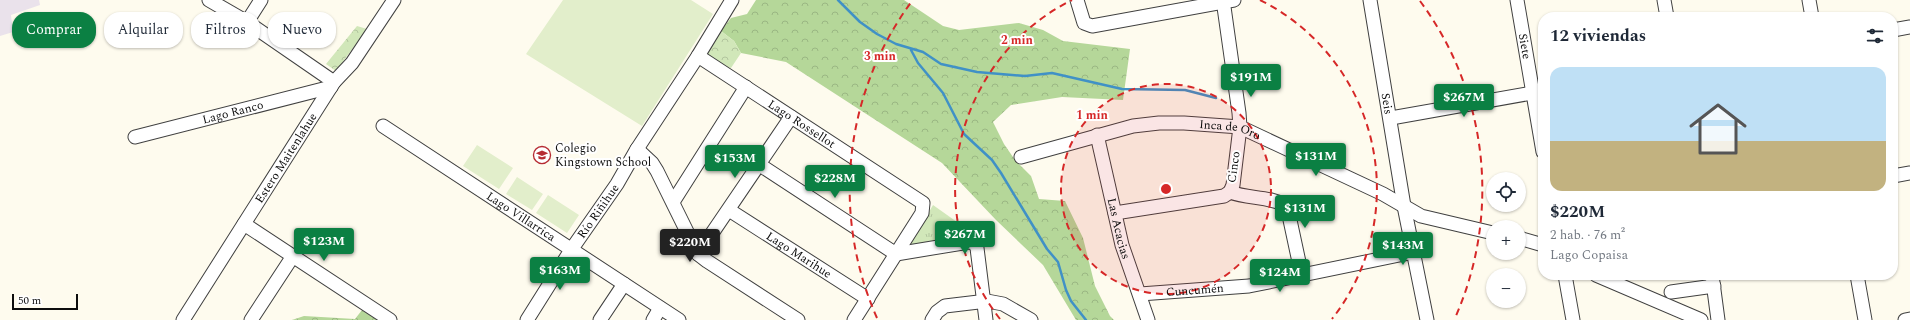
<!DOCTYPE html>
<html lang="es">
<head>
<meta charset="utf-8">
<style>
	body { margin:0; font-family:Spectral,serif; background:#f2f2f3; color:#1f2937; height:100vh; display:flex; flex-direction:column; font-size:15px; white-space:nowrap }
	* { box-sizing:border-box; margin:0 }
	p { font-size:13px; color:#747a83 }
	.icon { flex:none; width:22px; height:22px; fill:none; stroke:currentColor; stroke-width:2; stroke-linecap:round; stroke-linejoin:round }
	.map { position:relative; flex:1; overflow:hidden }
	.details { position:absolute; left:1538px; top:12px; width:360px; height:268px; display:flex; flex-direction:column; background:#fff; border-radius:16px; box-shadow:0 1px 3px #0004 }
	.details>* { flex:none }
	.banner { position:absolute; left:12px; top:12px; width:380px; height:36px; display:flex; gap:8px }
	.buttons { position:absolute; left:1486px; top:172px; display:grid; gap:8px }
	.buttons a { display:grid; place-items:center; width:40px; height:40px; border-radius:50%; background:#fff; box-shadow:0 1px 3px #0004; font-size:20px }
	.scale { position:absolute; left:12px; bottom:10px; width:66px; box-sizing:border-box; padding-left:4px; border:2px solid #0d0d0d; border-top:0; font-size:11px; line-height:14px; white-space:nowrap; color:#0d0d0d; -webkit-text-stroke:3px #fff; paint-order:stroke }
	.price { position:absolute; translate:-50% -34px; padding:0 9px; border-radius:4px; background:#0b8043; color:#fff; font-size:13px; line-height:26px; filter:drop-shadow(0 1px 2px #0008) }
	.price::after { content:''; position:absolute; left:50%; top:24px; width:12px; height:9px; margin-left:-6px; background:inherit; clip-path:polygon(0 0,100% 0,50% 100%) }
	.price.on { background:#222; color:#fff }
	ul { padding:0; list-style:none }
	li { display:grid; align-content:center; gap:8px; height:212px; padding:0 12px }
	li span { display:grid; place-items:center; height:124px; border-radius:12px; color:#555 }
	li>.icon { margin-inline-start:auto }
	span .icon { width:72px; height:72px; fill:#fffc; stroke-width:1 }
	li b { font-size:17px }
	h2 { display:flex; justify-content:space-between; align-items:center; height:48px; padding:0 12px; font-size:17px }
	.pill { padding:0 14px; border-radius:16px; background:#fff; box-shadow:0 1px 3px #0004; font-size:14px; line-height:36px }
	.pill.on { background:#0b8043; color:#fff }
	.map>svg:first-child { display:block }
	.industrial { fill:#eae2eb }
	.grass { fill:url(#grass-tufts) }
	.forest { fill:url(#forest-crowns) }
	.park { fill:url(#park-crowns) }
	.pitch { fill:#e2eecb }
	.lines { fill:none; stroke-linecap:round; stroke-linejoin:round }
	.stream { stroke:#4091c6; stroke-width:2.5 }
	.minor-casing { stroke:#404040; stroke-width:15 }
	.minor { stroke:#fff; stroke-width:13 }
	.ring { fill:none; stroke:#d62828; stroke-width:2; stroke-dasharray:7 5 }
	.labels { text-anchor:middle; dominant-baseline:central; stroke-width:4; stroke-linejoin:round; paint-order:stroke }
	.street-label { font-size:12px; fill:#0d0d0d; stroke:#fff }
	.poi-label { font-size:12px; fill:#0d0d0d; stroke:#fff; text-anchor:start }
	.centre { fill:#d62828; stroke:#fff; stroke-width:2 }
	.ring-label { font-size:12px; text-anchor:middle; font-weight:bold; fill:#d62828; stroke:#fff; stroke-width:4; stroke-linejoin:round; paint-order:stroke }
</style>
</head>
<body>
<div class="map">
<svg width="1910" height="320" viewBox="0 0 1910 320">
	<defs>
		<pattern id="grass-tufts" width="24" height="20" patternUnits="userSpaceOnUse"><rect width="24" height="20" fill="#d1e7b9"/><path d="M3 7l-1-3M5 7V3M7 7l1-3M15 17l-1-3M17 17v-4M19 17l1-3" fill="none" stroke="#b2c59e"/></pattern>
		<pattern id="forest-crowns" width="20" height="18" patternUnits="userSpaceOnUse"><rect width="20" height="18" fill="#b5d799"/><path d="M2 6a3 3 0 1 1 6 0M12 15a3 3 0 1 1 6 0" fill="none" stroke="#9ab783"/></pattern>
		<pattern id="park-crowns" width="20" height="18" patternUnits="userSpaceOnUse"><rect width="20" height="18" fill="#d1e7b9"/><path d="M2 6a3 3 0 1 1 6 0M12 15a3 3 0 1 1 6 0" fill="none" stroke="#b2c59e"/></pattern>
	</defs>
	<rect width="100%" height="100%" fill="#fefbee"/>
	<path class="industrial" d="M0,0h39l1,5 -29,10 2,17 -13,4z"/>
	<path class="grass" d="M933,205l48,34 -74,11z"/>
	<path class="forest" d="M756,0h148l39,26 16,4 60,-7 24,7 20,11 67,8 -7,51 -61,-3 -51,8 -18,17 11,22 11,16 16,16 8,23 26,2 18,37 12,48 15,30 4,4h-38l-33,-55 -47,-45 -54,-57 -156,-101 -45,-9 -7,-12 -13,-10 10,-13 16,-4z
		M362,310l15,10h-85l12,-4 51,3z"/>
	<path class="park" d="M357,26l10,3 -31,42 -10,-7z
		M721,31l13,10 7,12 -10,15 -13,-3 -13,-10 8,-14z"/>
	<path class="pitch" d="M563,0h128l22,14 -71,112 -116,-72z
		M477,145l36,23 -14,21 -36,-23z
		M517,177l26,17 -11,16 -26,-16z
		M548,195l31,20 -12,18 -31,-20z"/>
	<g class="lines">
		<path class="stream" d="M838,0l22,22 17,12 19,10 27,8 18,12 36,8 48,4 27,-3 70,16 63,1 31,8
			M911,50l7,13 25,30 21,41 28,26 9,13 46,76 11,13 8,28 5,11 15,19"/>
		<g class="minor-casing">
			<g id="minor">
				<path d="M209,0l38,22 87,60"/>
				<path d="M1077,0l7,23 8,3 142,-26"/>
				<path d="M1223,0l16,113 1,14 -7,58 -3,7"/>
				<path id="s1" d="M1370,0l34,206 23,114"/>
				<path id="s2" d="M1517,0l26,152"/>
				<path d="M1664,0l3,17"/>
				<path d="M1809,0l3,17"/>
				<path d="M247,22l14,-22"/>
				<path d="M1893,30l17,-3"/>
				<path id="s3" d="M698,56l225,147 -1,10 -68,107"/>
				<path d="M1391,118l152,-27"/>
				<path id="s4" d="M383,126l296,194"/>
				<path id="s5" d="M1097,135l25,110 26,75"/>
				<path id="s6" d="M135,137l196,-50"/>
				<path d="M637,149l15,14 5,8 41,83 9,7 91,59"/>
				<path id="s7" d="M1021,157l112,-31 26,-3h25l56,4 143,67 38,22 72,17"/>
				<path d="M760,165l136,89 73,-12 5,1 3,5 9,72"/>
				<path d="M1893,176l17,-3"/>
				<path d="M1230,192c18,7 40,4 57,14l15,70"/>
				<path d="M673,202l73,-115"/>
				<path id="s8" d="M729,210l139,89"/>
				<path d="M1115,213l109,-17 6,-4"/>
				<path d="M244,224l146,96"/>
				<path d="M1519,238l24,7"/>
				<path d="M698,254l93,-137"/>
				<path d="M1565,275l8,45"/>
				<path d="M1596,275l105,45"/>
				<path d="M1712,275l6,45"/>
				<path d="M1857,275l8,45"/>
				<path d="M1671,292l43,-6"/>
				<path id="s9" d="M1140,294l109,-8 165,-34"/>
				<path id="s10" d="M183,320l151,-238 18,-19 42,-63"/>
				<path d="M251,320l42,-64"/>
				<path id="s11" d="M527,320l44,-70 46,-66 20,-35 61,-93 34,-56"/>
				<path d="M600,320l24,-36"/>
				<path d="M653,320l7,-12"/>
				<path d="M932,320l5,-8 8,-6 42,-5 16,3 28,16"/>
				<path d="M1905,320l5,-1"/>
			</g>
		</g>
		<use href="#minor" class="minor"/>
	</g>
	<circle cx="1166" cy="189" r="105" fill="#d62828" fill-opacity=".12"/>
	<g class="ring">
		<circle cx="1166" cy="189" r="105"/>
		<path d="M1000 319A211 211 0 0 1 1072 0M1260 0A211 211 0 0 1 1332 319"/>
		<path d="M877 318A316 316 0 0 1 912 1M1420 1A316 316 0 0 1 1455 318"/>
	</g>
	<defs>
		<g id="school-ring" transform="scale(0.9)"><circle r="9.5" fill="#fff" stroke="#b62c33" stroke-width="1.5"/><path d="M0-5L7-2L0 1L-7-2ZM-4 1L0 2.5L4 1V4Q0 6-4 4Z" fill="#b62c33"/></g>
	</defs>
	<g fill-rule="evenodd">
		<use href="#school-ring" x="542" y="155"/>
	</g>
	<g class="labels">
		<g class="street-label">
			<text stroke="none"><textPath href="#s2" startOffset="47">Siete</textPath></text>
			<text stroke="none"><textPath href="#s1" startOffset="105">Seis</textPath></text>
			<text stroke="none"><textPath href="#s6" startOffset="101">Lago Ranco</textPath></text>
			<text stroke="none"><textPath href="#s3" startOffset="124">Lago Rossellot</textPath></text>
			<text stroke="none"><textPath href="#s7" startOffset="214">Inca de Oro</textPath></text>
			<text stroke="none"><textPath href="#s10" startOffset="192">Estero Maitenlahue</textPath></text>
			<text transform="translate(1234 167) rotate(-82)">Cinco</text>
			<text stroke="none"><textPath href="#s11" startOffset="130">Río Riñihue</textPath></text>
			<text stroke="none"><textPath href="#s4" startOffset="165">Lago Villarrica</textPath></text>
			<text stroke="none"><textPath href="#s5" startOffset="96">Las Acacias</textPath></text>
			<text stroke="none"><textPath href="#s8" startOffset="83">Lago Marihue</textPath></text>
			<text stroke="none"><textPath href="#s9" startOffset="55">Cuncumén</textPath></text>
		</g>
		<g class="poi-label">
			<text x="555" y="148">Colegio<tspan x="555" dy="14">Kingstown School</tspan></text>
		</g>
	</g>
	<circle cx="1166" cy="189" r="6" class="centre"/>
	<g class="ring-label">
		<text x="1017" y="44">2 min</text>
		<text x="880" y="60">3 min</text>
		<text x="1092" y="119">1 min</text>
	</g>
</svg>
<div class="buttons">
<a><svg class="icon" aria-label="locate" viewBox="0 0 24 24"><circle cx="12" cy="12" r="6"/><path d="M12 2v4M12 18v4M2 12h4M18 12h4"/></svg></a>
<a>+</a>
<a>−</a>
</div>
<div class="scale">50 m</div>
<b class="price" style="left:1251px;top:98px">$191M</b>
<b class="price" style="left:1464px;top:118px">$267M</b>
<b class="price" style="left:1316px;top:177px">$131M</b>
<b class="price" style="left:735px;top:179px">$153M</b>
<b class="price" style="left:835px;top:199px">$228M</b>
<b class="price" style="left:1305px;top:229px">$131M</b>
<b class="price" style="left:965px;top:255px">$267M</b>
<b class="price" style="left:324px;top:262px">$123M</b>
<b class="price on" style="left:690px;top:263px">$220M</b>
<b class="price" style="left:1403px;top:266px">$143M</b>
<b class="price" style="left:560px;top:291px">$163M</b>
<b class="price" style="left:1280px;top:293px">$124M</b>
<div class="banner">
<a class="pill on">Comprar</a>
<a class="pill">Alquilar</a>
<a class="pill">Filtros</a>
<a class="pill">Nuevo</a>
</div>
<section class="details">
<h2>12 viviendas<svg class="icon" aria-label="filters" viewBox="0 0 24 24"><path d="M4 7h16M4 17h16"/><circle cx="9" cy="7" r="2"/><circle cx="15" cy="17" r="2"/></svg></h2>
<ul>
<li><span style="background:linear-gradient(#bfe0f5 60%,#c2b280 0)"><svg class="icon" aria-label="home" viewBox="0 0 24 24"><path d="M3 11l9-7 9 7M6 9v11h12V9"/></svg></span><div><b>$220M</b><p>2 hab. · 76 m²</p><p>Lago Copaisa</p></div></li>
</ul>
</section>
</div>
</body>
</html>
